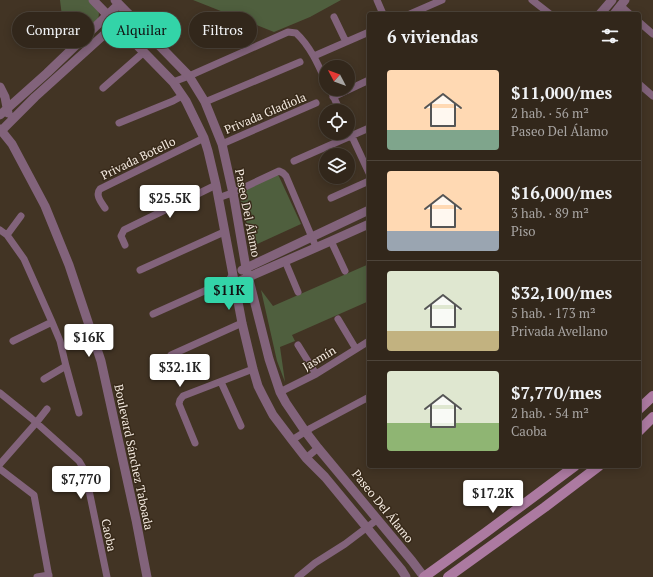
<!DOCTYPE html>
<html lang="es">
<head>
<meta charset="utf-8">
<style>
	body { margin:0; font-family:"PT Serif",serif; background:#3a2f24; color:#f1f3f6; height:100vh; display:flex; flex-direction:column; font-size:15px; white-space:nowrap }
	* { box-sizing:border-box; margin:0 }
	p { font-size:13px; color:#a8a5a3 }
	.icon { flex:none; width:22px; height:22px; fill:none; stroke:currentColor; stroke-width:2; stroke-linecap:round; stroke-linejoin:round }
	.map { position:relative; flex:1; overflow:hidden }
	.panel { position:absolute; left:367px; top:12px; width:274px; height:456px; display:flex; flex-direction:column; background:#32271b; border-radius:4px; box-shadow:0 2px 10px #0003,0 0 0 1px #4d443a }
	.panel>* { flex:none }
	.hud { position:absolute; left:12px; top:12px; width:295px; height:36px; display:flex; gap:8px }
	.needle { width:26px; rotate:311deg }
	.controls { position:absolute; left:319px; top:60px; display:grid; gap:8px }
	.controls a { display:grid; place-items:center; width:36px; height:36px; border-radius:50%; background:#32271b; box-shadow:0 2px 10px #0003,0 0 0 1px #4d443a; font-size:20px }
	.price { position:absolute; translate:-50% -34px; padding:0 9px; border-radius:4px; background:#fff; color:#222; font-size:13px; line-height:26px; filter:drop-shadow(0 1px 2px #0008) }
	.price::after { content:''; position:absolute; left:50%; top:24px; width:12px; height:9px; margin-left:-6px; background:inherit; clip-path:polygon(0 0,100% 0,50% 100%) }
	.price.active { background:#33d4a8; color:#111 }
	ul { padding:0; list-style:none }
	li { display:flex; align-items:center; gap:12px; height:100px; padding:0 20px }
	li+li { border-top:1px solid #4d443a }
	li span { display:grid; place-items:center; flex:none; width:112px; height:80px; border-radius:4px; color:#555 }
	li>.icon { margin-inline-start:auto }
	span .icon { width:48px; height:48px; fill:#fffc; stroke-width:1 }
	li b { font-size:17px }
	h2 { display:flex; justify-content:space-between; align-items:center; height:48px; padding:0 20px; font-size:17px }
	.chip { padding:0 14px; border-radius:18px; background:#32271b; box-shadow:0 2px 10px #0003,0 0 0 1px #4d443a; font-size:14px; line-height:36px }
	.chip.active { background:#33d4a8; color:#111 }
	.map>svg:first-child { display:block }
	.green { fill:#4f5f3e }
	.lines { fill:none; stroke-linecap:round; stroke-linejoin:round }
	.minor { stroke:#82637b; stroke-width:7 }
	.tertiary { stroke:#82637b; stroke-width:9 }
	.secondary { stroke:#ac7aa1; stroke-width:10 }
	.labels { text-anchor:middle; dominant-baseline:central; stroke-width:3; stroke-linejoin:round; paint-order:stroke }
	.street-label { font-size:12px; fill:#f5ebe1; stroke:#382a1a }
</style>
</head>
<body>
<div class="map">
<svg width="653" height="577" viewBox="0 0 653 577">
	<rect width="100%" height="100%" fill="#423424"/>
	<path class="green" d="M60,0h29c7,6 12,9 9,19l-32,30z
		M193,0h148l-31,17 -36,15z
		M276,170l25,54 -50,23 -13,-60z
		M369,264v37l-77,34 3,6 -15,6 5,35 -8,-21 -16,-71 12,16z"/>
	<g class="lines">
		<path class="minor" d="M377,0l6,14
			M532,0l18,14
			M621,6l9,8
			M410,14l32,-14
			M334,17l12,25
			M639,22l14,12
			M314,56l55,-24
			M173,82l16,-6 99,-44 8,1c14,13 22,31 30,49
			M639,84l14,12
			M103,88l41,-36
			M330,89l10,22
			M333,97l36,-17
			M205,102l95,-40
			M119,123l54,-22 9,-5
			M348,128l21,45
			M222,144l94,-41
			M294,161l75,-33
			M218,198l14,-5 47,-22 4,2 3,3 30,71
			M331,198l38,-17
			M105,208c-4,-6 -10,-13 -5,-19l104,-51
			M0,230l7,5 17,24 28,63 8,19 6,25 13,47
			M7,235l14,-19
			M331,241l14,30
			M125,245l-4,-9 3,-6 92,-45
			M285,261l13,31
			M140,270l84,-38
			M153,314l76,-34 4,-6
			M338,319l18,30
			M13,341l39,-19
			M298,345l18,29
			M171,355l71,-32
			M44,379l22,-13
			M221,382l20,44
			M280,392l36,-18 53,-33
			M0,393l31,25 48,43 6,10 22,106
			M292,440l19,-12 58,-31
			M195,443l-16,-39 1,-4 3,-4 70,-27
			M306,458l12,-10
			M0,464l36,-41 11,-14
			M0,469l34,26 15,82
			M37,577l12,-2
			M298,577l17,-14 30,-19 33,-25"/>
		<path class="tertiary" d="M93,0l80,82 13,19 18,37 4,13 8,34 26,138 11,46 5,17 5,10 10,19 19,25 14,18 19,19 76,92 5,8
			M115,0l74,76 16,26 17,42 12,54 12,70 23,91 11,33 6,11 19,28 13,17 94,113 12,16
			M600,14l12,-14
			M614,14l11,-14
			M0,87l5,10 3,16
			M0,115l47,-42 72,-69
			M0,129l12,15 33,62 24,59 32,96 35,159 11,57
			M0,132l35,-35 93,-84
			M242,270l127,-60
			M235,283l96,-42 38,-17"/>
		<path class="secondary" d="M639,409l14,-13
			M639,431l14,-14
			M424,577l61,-44 90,-67
			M448,577l97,-70 54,-41"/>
	</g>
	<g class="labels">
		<g class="street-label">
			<text transform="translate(265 113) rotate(-23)">Privada Gladiola</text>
			<text transform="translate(138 158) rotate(-26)">Privada Botello</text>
			<text transform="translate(248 213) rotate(79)">Paseo Del Álamo</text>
			<text transform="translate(319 358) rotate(-31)">Jasmín</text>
			<text transform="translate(134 457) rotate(78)">Boulevard Sánchez Taboada</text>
			<text transform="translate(383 506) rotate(51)">Paseo Del Álamo</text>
			<text transform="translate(109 535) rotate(78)">Caoba</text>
		</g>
	</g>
</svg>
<div class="controls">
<a><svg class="needle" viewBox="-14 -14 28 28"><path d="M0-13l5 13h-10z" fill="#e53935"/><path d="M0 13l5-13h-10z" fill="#a8a5a3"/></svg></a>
<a><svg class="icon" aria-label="locate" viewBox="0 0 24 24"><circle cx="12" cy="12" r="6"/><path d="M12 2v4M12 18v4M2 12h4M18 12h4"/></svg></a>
<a><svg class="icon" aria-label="layers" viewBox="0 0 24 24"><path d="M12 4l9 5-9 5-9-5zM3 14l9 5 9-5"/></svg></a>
</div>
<b class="price" style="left:170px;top:219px">$25.5K</b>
<b class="price active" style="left:229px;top:311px">$11K</b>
<b class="price" style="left:89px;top:358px">$16K</b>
<b class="price" style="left:180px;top:388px">$32.1K</b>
<b class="price" style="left:81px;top:500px">$7,770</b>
<b class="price" style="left:493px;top:514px">$17.2K</b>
<div class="hud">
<a class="chip">Comprar</a>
<a class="chip active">Alquilar</a>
<a class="chip">Filtros</a>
</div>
<section class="panel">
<h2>6 viviendas<svg class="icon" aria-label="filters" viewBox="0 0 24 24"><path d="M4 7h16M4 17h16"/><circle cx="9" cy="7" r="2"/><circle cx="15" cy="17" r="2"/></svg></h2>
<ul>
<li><span style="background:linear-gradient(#ffd9b3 75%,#7fa58c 0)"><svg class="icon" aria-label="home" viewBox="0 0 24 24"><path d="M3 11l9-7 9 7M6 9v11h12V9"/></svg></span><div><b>$11,000/mes</b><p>2 hab. · 56 m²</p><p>Paseo Del Álamo</p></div></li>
<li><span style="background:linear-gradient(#ffd9b3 75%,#9aa5b1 0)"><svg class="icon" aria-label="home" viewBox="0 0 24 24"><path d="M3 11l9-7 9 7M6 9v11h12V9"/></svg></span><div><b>$16,000/mes</b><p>3 hab. · 89 m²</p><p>Piso</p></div></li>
<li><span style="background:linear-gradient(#dfe7d0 75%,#c2b280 0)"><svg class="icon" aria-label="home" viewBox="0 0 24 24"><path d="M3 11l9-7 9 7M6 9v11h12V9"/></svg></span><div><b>$32,100/mes</b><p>5 hab. · 173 m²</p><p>Privada Avellano</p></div></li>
<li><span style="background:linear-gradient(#dfe7d0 65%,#8fb573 0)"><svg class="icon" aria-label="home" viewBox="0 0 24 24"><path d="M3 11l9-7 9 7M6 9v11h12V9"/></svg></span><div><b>$7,770/mes</b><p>2 hab. · 54 m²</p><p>Caoba</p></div></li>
</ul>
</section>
</div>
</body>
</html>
